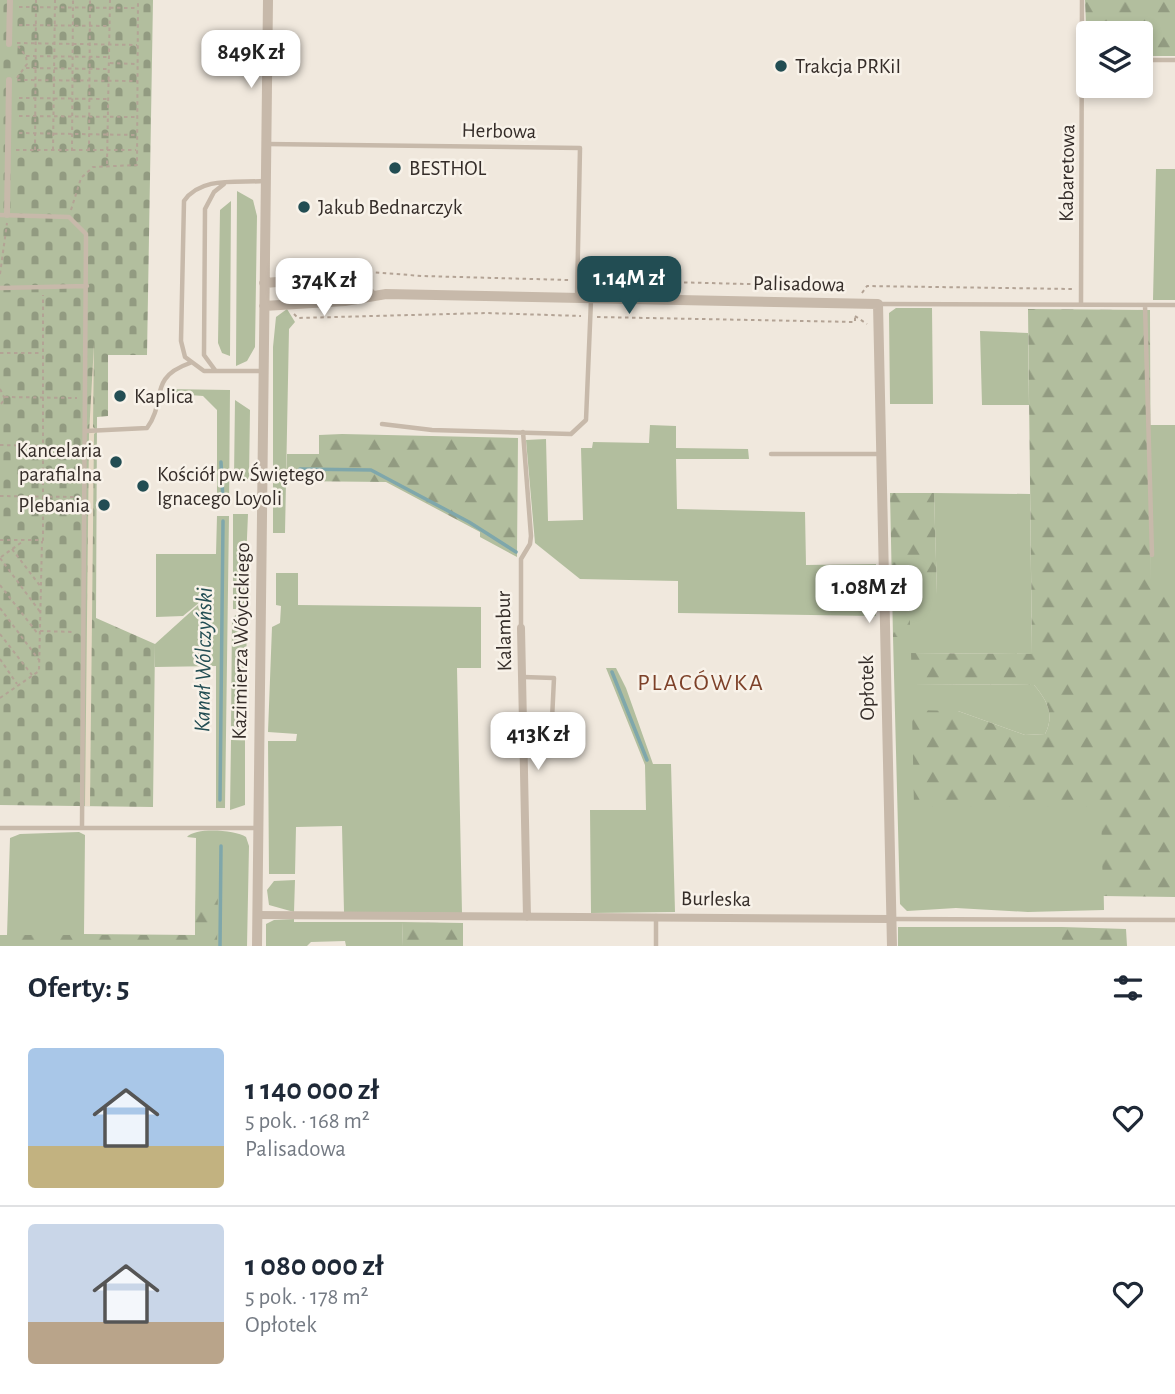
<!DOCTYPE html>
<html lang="pl">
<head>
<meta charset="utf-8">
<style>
	body { margin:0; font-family:"Alegreya Sans",sans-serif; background:#f2f2f3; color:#1f2937; height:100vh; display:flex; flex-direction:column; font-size:26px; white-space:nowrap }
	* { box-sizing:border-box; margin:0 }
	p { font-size:23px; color:#747a83 }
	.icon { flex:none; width:38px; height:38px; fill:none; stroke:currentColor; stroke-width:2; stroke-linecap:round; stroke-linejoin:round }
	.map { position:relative; height:946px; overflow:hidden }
	.side { display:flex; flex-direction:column; background:#fff; flex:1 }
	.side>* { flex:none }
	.buttons { position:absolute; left:1076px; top:21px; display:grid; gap:14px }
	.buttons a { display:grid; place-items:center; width:77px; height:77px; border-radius:7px; background:#fff; box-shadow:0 4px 10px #0003; font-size:35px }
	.price { position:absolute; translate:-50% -60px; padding:0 16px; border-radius:14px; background:#fff; color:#222; font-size:23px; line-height:46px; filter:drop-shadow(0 2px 4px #0008) }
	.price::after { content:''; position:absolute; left:50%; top:42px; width:21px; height:16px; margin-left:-10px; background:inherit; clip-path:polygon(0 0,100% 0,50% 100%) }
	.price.current { background:#224d53; color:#fff }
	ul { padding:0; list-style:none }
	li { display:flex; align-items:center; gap:21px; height:175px; padding:0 28px }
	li+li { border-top:2px solid #e0e1e3 }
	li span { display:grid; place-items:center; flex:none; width:196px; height:140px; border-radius:7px; color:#555 }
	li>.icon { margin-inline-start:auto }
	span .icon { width:84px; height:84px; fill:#fffc; stroke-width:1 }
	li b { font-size:30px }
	h2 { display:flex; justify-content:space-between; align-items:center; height:84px; padding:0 28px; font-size:30px }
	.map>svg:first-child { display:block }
	.grass { fill:#b2be9e }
	.forest { fill:url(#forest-firs) }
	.cemetery { fill:url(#cemetery-stones) }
	.plaza { fill:#e7dac6 }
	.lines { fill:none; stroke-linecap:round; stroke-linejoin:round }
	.stream { stroke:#7fa7ab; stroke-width:3.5 }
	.path { stroke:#b3a395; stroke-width:2; stroke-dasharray:3.5 3.5; stroke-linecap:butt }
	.service { stroke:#c7b9aa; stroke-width:4.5 }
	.pedestrian { stroke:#c7b9aa; stroke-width:6 }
	.minor { stroke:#c7b9aa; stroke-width:8 }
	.tertiary { stroke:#c7b9aa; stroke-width:10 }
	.poi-dot { fill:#224d53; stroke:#f8f2e9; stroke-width:2.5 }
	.labels { text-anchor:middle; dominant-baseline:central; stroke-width:5; stroke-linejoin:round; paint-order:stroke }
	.poi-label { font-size:21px; fill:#352d29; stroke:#f8f2e9; text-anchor:start }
	.street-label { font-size:21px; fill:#352d29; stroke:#f8f2e9 }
	.water-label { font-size:23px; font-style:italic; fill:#224d53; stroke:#f8f2e9 }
	.quarter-label { font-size:24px; letter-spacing:2px; fill:#7d4129; stroke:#f8f2e9 }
</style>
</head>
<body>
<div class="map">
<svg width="1175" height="946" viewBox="0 0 1175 946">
	<defs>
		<pattern id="forest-firs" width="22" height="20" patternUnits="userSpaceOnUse" patternTransform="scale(1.75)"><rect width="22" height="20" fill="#b2be9e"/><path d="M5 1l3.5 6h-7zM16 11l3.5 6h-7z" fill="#929b81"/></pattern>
		<pattern id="cemetery-stones" width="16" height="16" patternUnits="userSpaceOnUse" patternTransform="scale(1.75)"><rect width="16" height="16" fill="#b2be9e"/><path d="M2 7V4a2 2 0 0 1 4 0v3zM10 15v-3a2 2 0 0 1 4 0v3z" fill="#929b81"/></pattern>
	</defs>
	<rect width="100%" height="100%" fill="#f0e8dd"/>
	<path class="grass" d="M1156,169h19v131h-22z
		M237,191l16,9 4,16 -2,131 -8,14 -11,5z
		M231,201l-1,155 -8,-3 -4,-10 2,-133z
		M896,308h36l1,96h-43l-1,-91z
		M287,309l8,13 -6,7 -4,204h-12v-186l3,-30z
		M980,331l48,2 1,72h-47z
		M165,389l65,1 -1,116 -12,-1v-95l-14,-14 -27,-2z
		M235,400l15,10 -1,68 -4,3h-8l-3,-4z
		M650,425l26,1v22l72,1 1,10h-73l1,50 128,3 1,53 70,-1v52l-198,-3v-32l-98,-2 -45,-36 -9,-103 20,-1 2,82 35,-1 -2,-72h11l1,-6 56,1z
		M1150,425h25v156l-24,1z
		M934,493l96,1 2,160 -120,-1v31l122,1c13,15 21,30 11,49l-20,1 -67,-24 -44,96h188l2,103 -76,2 -72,-4 -49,3 -7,-7 -7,-267h17v-43h27z
		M233,514h15l-4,95h-11z
		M217,516h12l-4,292h-9v-142l-61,1v-23l62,-56 -34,28 -27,1v-63h60z
		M276,573h22v32l183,2v61h-24l5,245 -118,-1 -2,-86 -46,1 -1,47h-26l-1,-133h28l1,-7 -29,-2 4,-105 8,-4 1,-17 -5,-1z
		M237,614l10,2 -2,113 -3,3 -11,-3 1,-111z
		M606,668h10l10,20 27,76h18l4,148 -84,1 -1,-103h56l-1,-45z
		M234,737l11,3v65l-15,5 1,-70z
		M79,832l6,3 -1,99 111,1 1,-97 -9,-1c9,-10 48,-7 59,0l3,9 -2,100h-247v-11h7l3,-97 10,-4z
		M295,880l-1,32 -25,-7 -2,-15 7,-9z
		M294,919v3h108l1,24h-57l-1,-5 -34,1 -4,4h-41v-22l8,-4z
		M898,927h164v18l3,1h-167z"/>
	<path class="forest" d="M1085,0h90v56h-33l-1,-31h-55z
		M1028,309l122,1 1,271h24v316l-72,-1 -2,-89h-187l-2,-97 46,1 67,24 20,-1c10,-19 2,-34 -11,-49l-122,-1 -1,-31 121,1z
		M342,434l176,4 -1,119 -37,-20v-5l-94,-50 -100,-1 1,-27h32v-19z
		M890,493h44l3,101 -27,1v42h-17z
		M196,889h22l-1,57h-217v-11h195z
		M402,922l61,1v23h-60z
		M1062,927l64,2 1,17h-65z"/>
	<path class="cemetery" d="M0,0h153l-6,355h-39v61l-11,1 -1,201 59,26 -2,163 -153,-2z"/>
	<path class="plaza" d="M94,344l-1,83 4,4 -3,3 -4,372h-5l4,-372z"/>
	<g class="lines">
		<path class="stream" d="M221,462l2,39
			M300,469l71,1 98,52 47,30
			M612,672l35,88
			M220,800l3,-279
			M220,946l1,-100"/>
		<path class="path" d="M19,7l119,1
			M19,25l89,1
			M17,43l120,2
			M26,56l82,1
			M110,63l26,1
			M26,68l82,1
			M17,78l10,-14 -1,-8 -8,-10
			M17,80l120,1
			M19,98l88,1
			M19,116l116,1
			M19,133l116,2
			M16,150h120
			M35,150l1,-150
			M53,150l2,-150
			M72,151l1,-151
			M89,151l1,-151
			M107,164l3,-164
			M71,210l10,-32 12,-11 44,-2 1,-165
			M292,266l130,10 147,4
			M0,274l7,-51
			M586,280l202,5 18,6
			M862,293l5,-7 206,3
			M294,314l4,4 189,-5 94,3
			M855,316l12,8
			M597,317l258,5v-5
			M0,353h42
			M0,389l5,10 -5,6
			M5,397l72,1
			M0,445l42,1
			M0,496l76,1
			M0,540h43v-245
			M12,549l29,38
			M1,557l21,-15
			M0,558l41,55
			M0,585l38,49
			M0,608l39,52
			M40,631l35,1
			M0,634l32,41
			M0,659l17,25
			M0,698l39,-27 3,-130"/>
		<path class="service" d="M1141,60h34
			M267,144l313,4 -3,150
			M0,215l69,2 17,17 -4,592
			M0,288l87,-2
			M879,304l296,1
			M1081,304l1,-304
			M1145,305l7,250
			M215,370l-11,-15 1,-146 9,-17 10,-8
			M263,371h-59l-19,-14 -4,-16 3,-140c17,-25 54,-18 80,-20
			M382,424l50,6 139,4 15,-14 5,-120
			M86,431l61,-3c20,-27 0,-50 43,-65
			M771,454h108
			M521,627v-68l9,-15 1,-8 -8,-104
			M523,677l31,1 -2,42 -15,22 -14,3
			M0,828h257
			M656,916v30
			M892,919l283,1"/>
		<path class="pedestrian" d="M9,44l1,-44
			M7,215l2,-135"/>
		<path class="minor" d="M521,628l6,289
			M257,915l634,4"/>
		<path class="tertiary" d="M264,283l27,-2 79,12
			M264,306l81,-5 41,-7 492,10 14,642
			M257,946l11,-946"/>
	</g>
	<g class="poi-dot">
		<circle cx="781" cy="66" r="7"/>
		<circle cx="395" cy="168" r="7"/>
		<circle cx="304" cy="207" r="7"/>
		<circle cx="120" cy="396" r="7"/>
		<circle cx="116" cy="462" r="7"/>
		<circle cx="143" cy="486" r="7"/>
		<circle cx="104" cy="505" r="7"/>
	</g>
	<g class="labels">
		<g class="poi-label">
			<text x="795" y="66">Trakcja PRKiI</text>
			<text x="409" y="168">BESTHOL</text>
			<text x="318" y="207">Jakub Bednarczyk</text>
			<text x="134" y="396">Kaplica</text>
			<text x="102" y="450" text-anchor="end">Kancelaria<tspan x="102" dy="24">parafialna</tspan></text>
			<text x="157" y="474">Kościół pw. Świętego<tspan x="157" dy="24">Ignacego Loyoli</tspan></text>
			<text x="90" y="505" text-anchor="end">Plebania</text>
		</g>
		<g class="street-label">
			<text transform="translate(499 131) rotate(1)">Herbowa</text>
			<text transform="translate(1067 173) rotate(-89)">Kabaretowa</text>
			<text transform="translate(799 284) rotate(1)">Palisadowa</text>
			<text transform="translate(504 631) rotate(-91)">Kalambur</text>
			<text transform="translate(241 641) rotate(-89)">Kazimierza Wóycickiego</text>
			<text transform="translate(867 688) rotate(-91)">Opłotek</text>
			<text transform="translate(716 899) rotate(1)">Burleska</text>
		</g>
		<g class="water-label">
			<text transform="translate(204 660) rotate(-89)">Kanał Wólczyński</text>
		</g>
		<g class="quarter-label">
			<text x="701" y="683">PLACÓWKA</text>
		</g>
	</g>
</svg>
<div class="buttons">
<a><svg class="icon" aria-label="layers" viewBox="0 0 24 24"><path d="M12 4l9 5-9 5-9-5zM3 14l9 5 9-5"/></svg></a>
</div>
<b class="price" style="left:251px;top:90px">849K zł</b>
<b class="price current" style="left:629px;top:316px">1.14M zł</b>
<b class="price" style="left:324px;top:318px">374K zł</b>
<b class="price" style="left:869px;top:625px">1.08M zł</b>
<b class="price" style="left:538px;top:772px">413K zł</b>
</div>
<section class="side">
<h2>Oferty: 5<svg class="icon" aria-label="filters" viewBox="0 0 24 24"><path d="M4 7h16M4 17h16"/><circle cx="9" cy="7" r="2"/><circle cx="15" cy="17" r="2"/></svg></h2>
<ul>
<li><span style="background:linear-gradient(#a9c7e8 70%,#c2b280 0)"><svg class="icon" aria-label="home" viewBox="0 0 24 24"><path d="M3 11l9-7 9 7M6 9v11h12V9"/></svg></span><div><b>1 140 000 zł</b><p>5 pok. · 168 m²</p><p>Palisadowa</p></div><svg class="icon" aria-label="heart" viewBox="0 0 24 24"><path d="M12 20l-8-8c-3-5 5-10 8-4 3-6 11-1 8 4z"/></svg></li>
<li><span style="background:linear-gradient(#c9d6e8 70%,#b9a48a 0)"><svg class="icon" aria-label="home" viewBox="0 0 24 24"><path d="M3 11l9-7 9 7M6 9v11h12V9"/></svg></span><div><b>1 080 000 zł</b><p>5 pok. · 178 m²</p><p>Opłotek</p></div><svg class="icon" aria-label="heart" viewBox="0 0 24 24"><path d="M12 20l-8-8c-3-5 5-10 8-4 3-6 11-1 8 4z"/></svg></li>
</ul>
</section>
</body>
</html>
